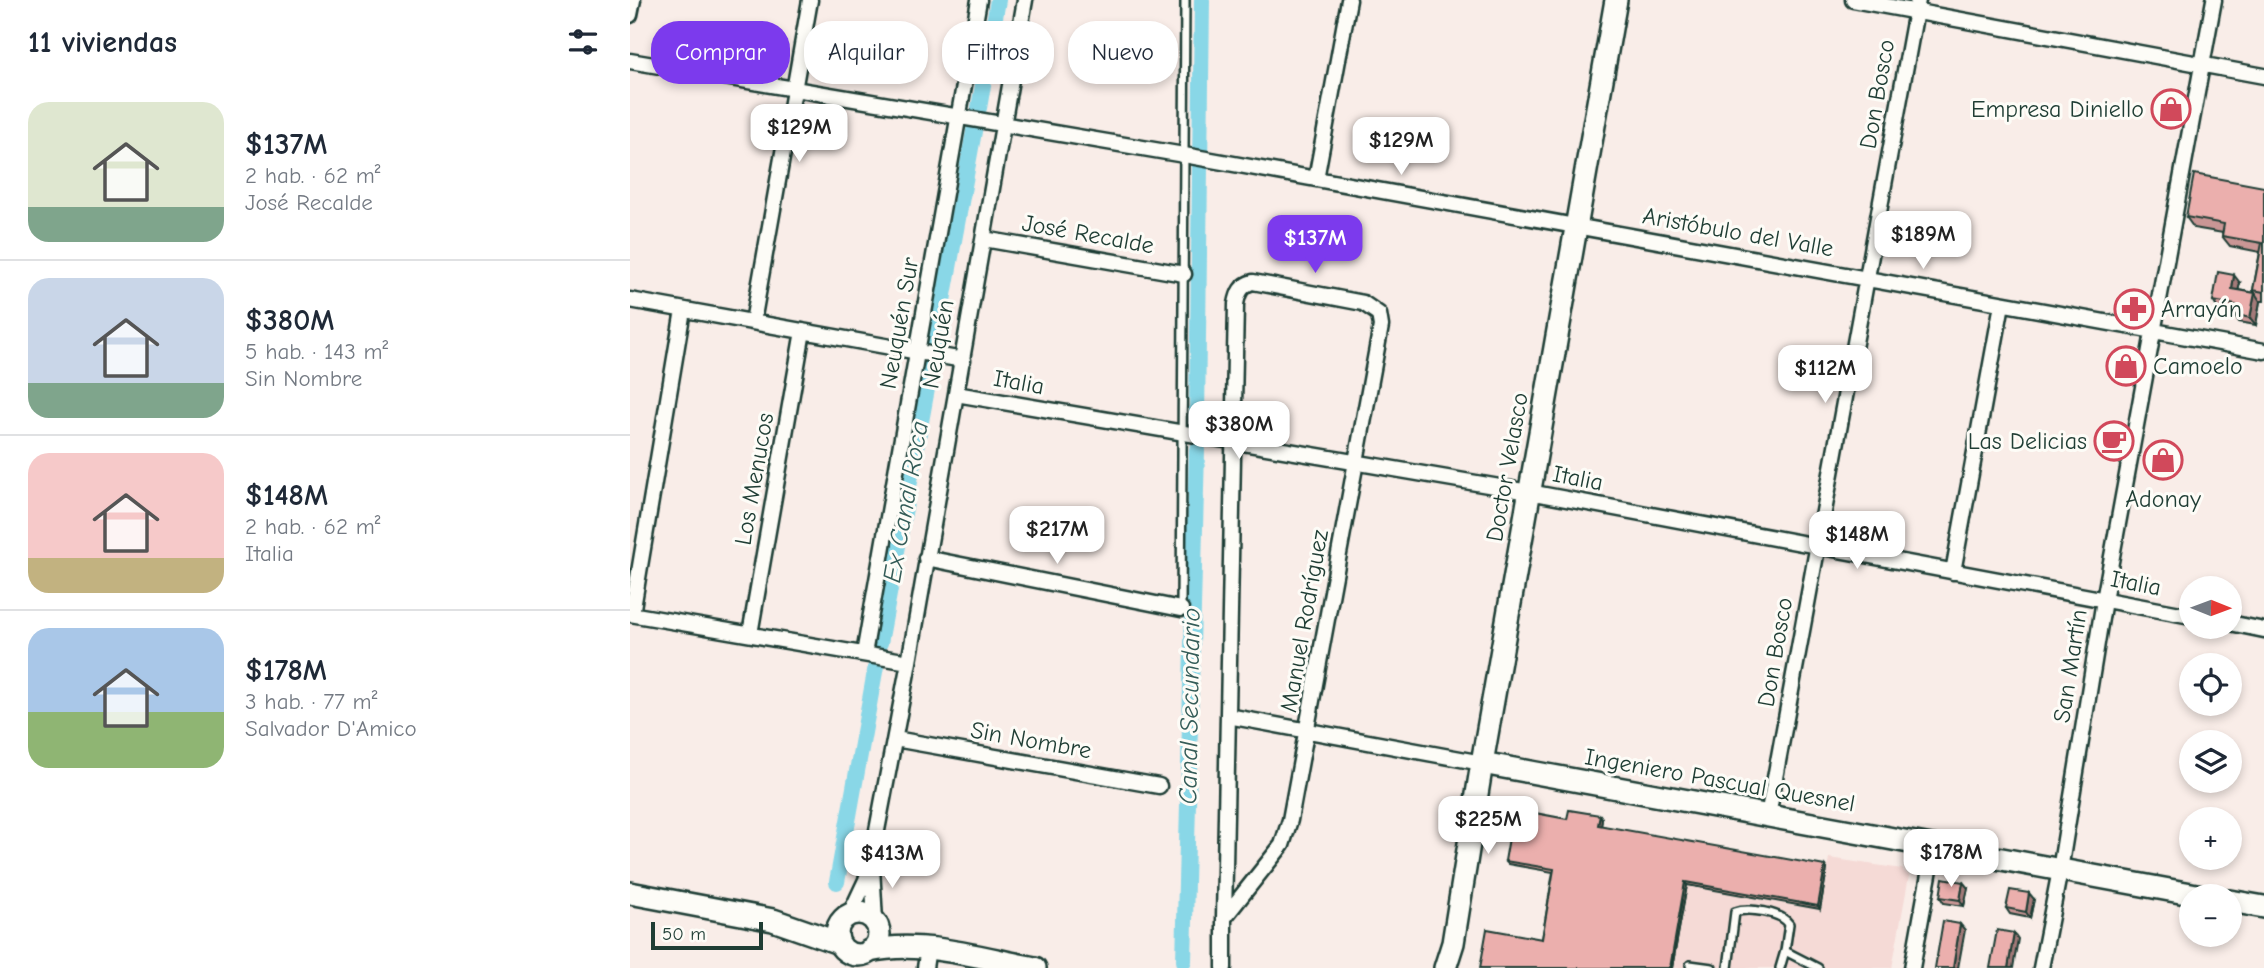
<!DOCTYPE html>
<html lang="es">
<head>
<meta charset="utf-8">
<style>
	body { margin:0; font-family:"Comic Neue",sans-serif; background:#f6f6f7; color:#1f2937; height:100vh; display:flex; flex-direction:column; font-size:26px; white-space:nowrap }
	* { box-sizing:border-box; margin:0 }
	p { font-size:23px; color:#747a83 }
	.icon { flex:none; width:38px; height:38px; fill:none; stroke:currentColor; stroke-width:2; stroke-linecap:round; stroke-linejoin:round }
	.map { position:relative; flex:1; overflow:hidden }
	.sheet { display:flex; flex-direction:column; background:#fff; width:630px }
	.sheet>* { flex:none }
	.top-card { position:absolute; left:21px; top:21px; width:665px; height:63px; display:flex; gap:14px }
	.needle { width:46px; rotate:91deg }
	.buttons { position:absolute; left:1549px; top:576px; display:grid; gap:14px }
	.buttons a { display:grid; place-items:center; width:63px; height:63px; border-radius:50%; background:#fff; box-shadow:0 4px 10px #0003; font-size:35px }
	.scale { position:absolute; left:21px; bottom:18px; width:112px; box-sizing:border-box; padding-left:7px; border:4px solid #1f3d34; border-top:0; font-size:19px; line-height:24px; white-space:nowrap; color:#1f3d34; -webkit-text-stroke:5px #fdfcf7; paint-order:stroke }
	.price { position:absolute; translate:-50% -60px; padding:0 16px; border-radius:14px; background:#fff; color:#222; font-size:23px; line-height:46px; filter:drop-shadow(0 2px 4px #0008) }
	.price::after { content:''; position:absolute; left:50%; top:42px; width:21px; height:16px; margin-left:-10px; background:inherit; clip-path:polygon(0 0,100% 0,50% 100%) }
	.price.selected { background:#7c3aed; color:#fff }
	ul { padding:0; list-style:none }
	li { display:flex; align-items:center; gap:21px; height:175px; padding:0 28px }
	li+li { border-top:2px solid #e0e1e3 }
	li span { display:grid; place-items:center; flex:none; width:196px; height:140px; border-radius:21px; color:#555 }
	li>.icon { margin-inline-start:auto }
	span .icon { width:84px; height:84px; fill:#fffc; stroke-width:1 }
	li b { font-size:30px }
	h2 { display:flex; justify-content:space-between; align-items:center; height:84px; padding:0 28px; font-size:30px }
	.chip { padding:0 24px; border-radius:28px; background:#fff; box-shadow:0 4px 10px #0003; font-size:24px; line-height:63px }
	.chip.selected { background:#7c3aed; color:#fff }
	main { display:flex; flex:1; min-height:0 }
	.map>svg:first-child { display:block }
	.built { fill:#f5dad6 }
	.lines { fill:none; stroke-linecap:round; stroke-linejoin:round }
	.canal { stroke:#89d7e7; stroke-width:16 }
	.lane-casing { stroke:#1f3d34; stroke-width:12 }
	.street-casing { stroke:#1f3d34; stroke-width:19 }
	.secondary-casing { stroke:#1f3d34; stroke-width:26 }
	.lane { stroke:#fdfcf7; stroke-width:7 }
	.street { stroke:#fdfcf7; stroke-width:14 }
	.secondary { stroke:#fdfcf7; stroke-width:21 }
	.wall { fill:#ca9695; stroke:#1f3d34; stroke-width:2 }
	.shaded-wall { fill:#a47a79; stroke:#1f3d34; stroke-width:2 }
	.building { fill:#ebafad; stroke:#1f3d34; stroke-width:2 }
	.labels { text-anchor:middle; dominant-baseline:central; stroke-width:6; stroke-linejoin:round; paint-order:stroke }
	.street-label { font-size:24px; fill:#1f3d34; stroke:#fdfcf7 }
	.poi-label { font-size:24px; fill:#1f3d34; stroke:#fdfcf7; text-anchor:end }
	.water-label { font-size:26px; font-style:italic; fill:#345c58; stroke:#fdfcf7 }
</style>
</head>
<body>
<main>
<section class="sheet">
<h2>11 viviendas<svg class="icon" aria-label="filters" viewBox="0 0 24 24"><path d="M4 7h16M4 17h16"/><circle cx="9" cy="7" r="2"/><circle cx="15" cy="17" r="2"/></svg></h2>
<ul>
<li><span style="background:linear-gradient(#dfe7d0 75%,#7fa58c 0)"><svg class="icon" aria-label="home" viewBox="0 0 24 24"><path d="M3 11l9-7 9 7M6 9v11h12V9"/></svg></span><div><b>$137M</b><p>2 hab. · 62 m²</p><p>José Recalde</p></div></li>
<li><span style="background:linear-gradient(#c9d6e8 75%,#7fa58c 0)"><svg class="icon" aria-label="home" viewBox="0 0 24 24"><path d="M3 11l9-7 9 7M6 9v11h12V9"/></svg></span><div><b>$380M</b><p>5 hab. · 143 m²</p><p>Sin Nombre</p></div></li>
<li><span style="background:linear-gradient(#f6c9c9 75%,#c2b280 0)"><svg class="icon" aria-label="home" viewBox="0 0 24 24"><path d="M3 11l9-7 9 7M6 9v11h12V9"/></svg></span><div><b>$148M</b><p>2 hab. · 62 m²</p><p>Italia</p></div></li>
<li><span style="background:linear-gradient(#a9c7e8 60%,#8fb573 0)"><svg class="icon" aria-label="home" viewBox="0 0 24 24"><path d="M3 11l9-7 9 7M6 9v11h12V9"/></svg></span><div><b>$178M</b><p>3 hab. · 77 m²</p><p>Salvador D'Amico</p></div></li>
</ul>
</section>
<div class="map">
<svg width="1634" height="968" viewBox="0 0 1634 968">
	<rect width="100%" height="100%" fill="#f9ede8"/>
	<filter id="ink" filterUnits="userSpaceOnUse"><feTurbulence type="fractalNoise" baseFrequency=".0143" numOctaves="2"/><feDisplacementMap in="SourceGraphic" scale="14" xChannelSelector="R" yChannelSelector="G"/><feConvolveMatrix kernelMatrix="1 2 1 2 8 2 1 2 1" color-interpolation-filters="sRGB"/></filter>
	<g filter="url(#ink)">
		<path class="built" d="M886,812l311,57 2,-11 73,11 7,7 -17,92h-410l61,-26 13,-69 -48,-9z"/>
		<g class="lines">
			<path class="canal" d="M349,108l19,-108
				M305,344l40,-218
				M567,421l5,-421
				M250,643l52,-281
				M207,882l39,-216
				M554,961l13,-511"/>
			<g class="lane-casing">
				<path id="lane" d="M551,608l4,-608
					M1060,965l22,3
					M1098,968l7,-56c13,-5 46,0 54,12l-4,27
					M1150,968l5,-17 33,17"/>
			</g>
			<g class="street-casing">
				<path id="street" d="M1223,0l411,76
					M0,15l3,-15
					M0,61l554,94 1080,196
					M686,179l33,-179
					M354,239l200,35
					M0,300l333,60
					M123,322l57,-322
					M326,394l573,98 662,124
					M296,558l255,51
					M1323,572l49,-268
					M0,614l279,48
					M2,614l51,-304
					M1600,623l34,7
					M120,634l53,-303
					M234,654l115,-654
					M598,716l254,47
					M265,739l264,47
					M1138,816l150,-816
					M242,867l3,54
					M220,914l16,-34 5,-18 38,-200 116,-662
					M295,968l3,-20
					M594,968v-50l12,-614c2,-11 5,-19 17,-22l110,21 16,11 2,12 -91,494 -8,25 -58,73
					M1282,968l22,-121
					M1411,968l19,-98 44,-270 110,-600"/>
			</g>
			<g class="secondary-casing">
				<path id="secondary" d="M852,763l720,133
					M0,893l143,27 66,23
					M1600,901l34,6
					M207 934a21 21 0 1 1 42 0a21 21 0 1 1-42 0Z
					M239,951c54,-12 112,7 166,17
					M815,968l8,-25 29,-180 134,-763"/>
			</g>
			<use href="#lane" class="lane"/>
			<use href="#street" class="street"/>
			<use href="#secondary" class="secondary"/>
		</g>
		<path class="wall" d="M1634,187v114h-4l-4,24 -17,-3 -5,-8v-3l-16,-2 -5,-8 27,-18 -2,7 17,3 -2,-3 7,-38 -30,-6 -8,-10 1,-3 -29,-5 -8,-11z
			M970,815l2,3 -1,8 226,43 -7,40 -133,-24 -15,83h-192l62,-29 11,-67 -45,-8 -3,-3z
			M1338,888l-4,18 -20,-3 -4,-6z
			M1404,899l-4,19 -20,-4 -4,-6z"/>
		<path class="shaded-wall" d="M1604,275l6,8 -3,13 -5,-7z
			M1625,293l5,8 -4,24 -6,-7z
			M970,815l2,3 -1,10 -3,-3z
			M1195,866l2,3 -7,40 -2,-3z
			M1055,882l2,3 -15,83h-2z
			M1333,882l5,6 -4,18 -4,-6z
			M1399,893l5,6 -4,19 -4,-6z
			M1330,924l5,6 -7,38h-5z
			M1384,933l4,6 -5,29h-5z"/>
		<path class="building" d="M1564,174l70,13v105l-11,-2 9,-47 -40,-7 2,-12 -38,-7z
			M1588,272l16,3 -2,14 23,4 -5,25 -16,-4 2,-9 -23,-4z
			M884,809l53,10 2,-9 31,5 -2,10 227,41 -7,40 -133,-24 -15,86h-190l7,-39 55,10 12,-70 -49,-8z
			M1313,878l20,4 -3,18 -20,-3z
			M1380,890l19,3 -3,19 -20,-4z
			M1313,921l17,3 -7,44h-18z
			M1367,930l17,3 -6,35h-18z"/>
	</g>
	<defs>
		<g id="shop-ring" transform="scale(2.0125)"><circle r="9.5" fill="#fdfcf7" stroke="#d1495b" stroke-width="1.5"/><path d="M-5-2.5h2.3a2.7 3.5 0 0 1 5.4 0H5L5.5 6h-11ZM-1.5-2.5h3a1.5 2.3 0 0 0-3 0Z" fill="#d1495b"/></g>
		<g id="pharmacy-ring" transform="scale(2.0125)"><circle r="9.5" fill="#fdfcf7" stroke="#d1495b" stroke-width="1.5"/><path d="M-2-6h4v4h4v4h-4v4h-4v-4h-4v-4h4Z" fill="#d1495b"/></g>
		<g id="cafe-ring" transform="scale(2.0125)"><circle r="9.5" fill="#fdfcf7" stroke="#d1495b" stroke-width="1.5"/><path d="M-5.5-4.5H6V0H3Q3 3.5 0 3.5H-2.5Q-5.5 3.5-5.5 0ZM3-3.2v2h1.7v-2ZM-6 4.5H4V6H-6Z" fill="#d1495b"/></g>
	</defs>
	<g fill-rule="evenodd">
		<use href="#shop-ring" x="1541" y="109"/>
		<use href="#pharmacy-ring" x="1504" y="309"/>
		<use href="#shop-ring" x="1496" y="366"/>
		<use href="#cafe-ring" x="1484" y="441"/>
		<use href="#shop-ring" x="1533" y="460"/>
	</g>
	<g class="labels">
		<g class="street-label">
			<text transform="translate(1247 94) rotate(-80)">Don Bosco</text>
			<text transform="translate(1108 232) rotate(10)">Aristóbulo del Valle</text>
			<text transform="translate(458 234) rotate(10)">José Recalde</text>
			<text transform="translate(269 323) rotate(-80)">Neuquén Sur</text>
			<text transform="translate(308 344) rotate(-80)">Neuquén</text>
			<text transform="translate(389 382) rotate(10)">Italia</text>
			<text transform="translate(877 467) rotate(-80)">Doctor Velasco</text>
			<text transform="translate(948 478) rotate(11)">Italia</text>
			<text transform="translate(124 479) rotate(-80)">Los Menucos</text>
			<text transform="translate(1506 583) rotate(11)">Italia</text>
			<text transform="translate(674 621) rotate(-80)">Manuel Rodríguez</text>
			<text transform="translate(1145 652) rotate(-80)">Don Bosco</text>
			<text transform="translate(1440 666) rotate(-81)">San Martín</text>
			<text transform="translate(401 740) rotate(10)">Sin Nombre</text>
			<text transform="translate(1090 780) rotate(10)">Ingeniero Pascual Quesnel</text>
		</g>
		<g class="poi-label">
			<text x="1514" y="109">Empresa Diniello</text>
			<text x="1531" y="309" text-anchor="start">Arrayán</text>
			<text x="1523" y="366" text-anchor="start">Camoelo</text>
			<text x="1457" y="441">Las Delicias</text>
			<text x="1533" y="499" text-anchor="middle">Adonay</text>
		</g>
		<g class="water-label">
			<text transform="translate(276 502) rotate(-80)">Ex Canal Roca</text>
			<text transform="translate(560 706) rotate(-89)">Canal Secundario</text>
		</g>
	</g>
</svg>
<div class="buttons">
<a><svg class="needle" viewBox="-14 -14 28 28"><path d="M0-13l5 13h-10z" fill="#e53935"/><path d="M0 13l5-13h-10z" fill="#747a83"/></svg></a>
<a><svg class="icon" aria-label="locate" viewBox="0 0 24 24"><circle cx="12" cy="12" r="6"/><path d="M12 2v4M12 18v4M2 12h4M18 12h4"/></svg></a>
<a><svg class="icon" aria-label="layers" viewBox="0 0 24 24"><path d="M12 4l9 5-9 5-9-5zM3 14l9 5 9-5"/></svg></a>
<a>+</a>
<a>−</a>
</div>
<div class="scale">50 m</div>
<b class="price" style="left:169px;top:164px">$129M</b>
<b class="price" style="left:771px;top:177px">$129M</b>
<b class="price" style="left:1293px;top:271px">$189M</b>
<b class="price selected" style="left:685px;top:275px">$137M</b>
<b class="price" style="left:1195px;top:405px">$112M</b>
<b class="price" style="left:609px;top:461px">$380M</b>
<b class="price" style="left:427px;top:566px">$217M</b>
<b class="price" style="left:1227px;top:571px">$148M</b>
<b class="price" style="left:858px;top:856px">$225M</b>
<b class="price" style="left:1321px;top:889px">$178M</b>
<b class="price" style="left:262px;top:890px">$413M</b>
<div class="top-card">
<a class="chip selected">Comprar</a>
<a class="chip">Alquilar</a>
<a class="chip">Filtros</a>
<a class="chip">Nuevo</a>
</div>
</div>
</main>
</body>
</html>
